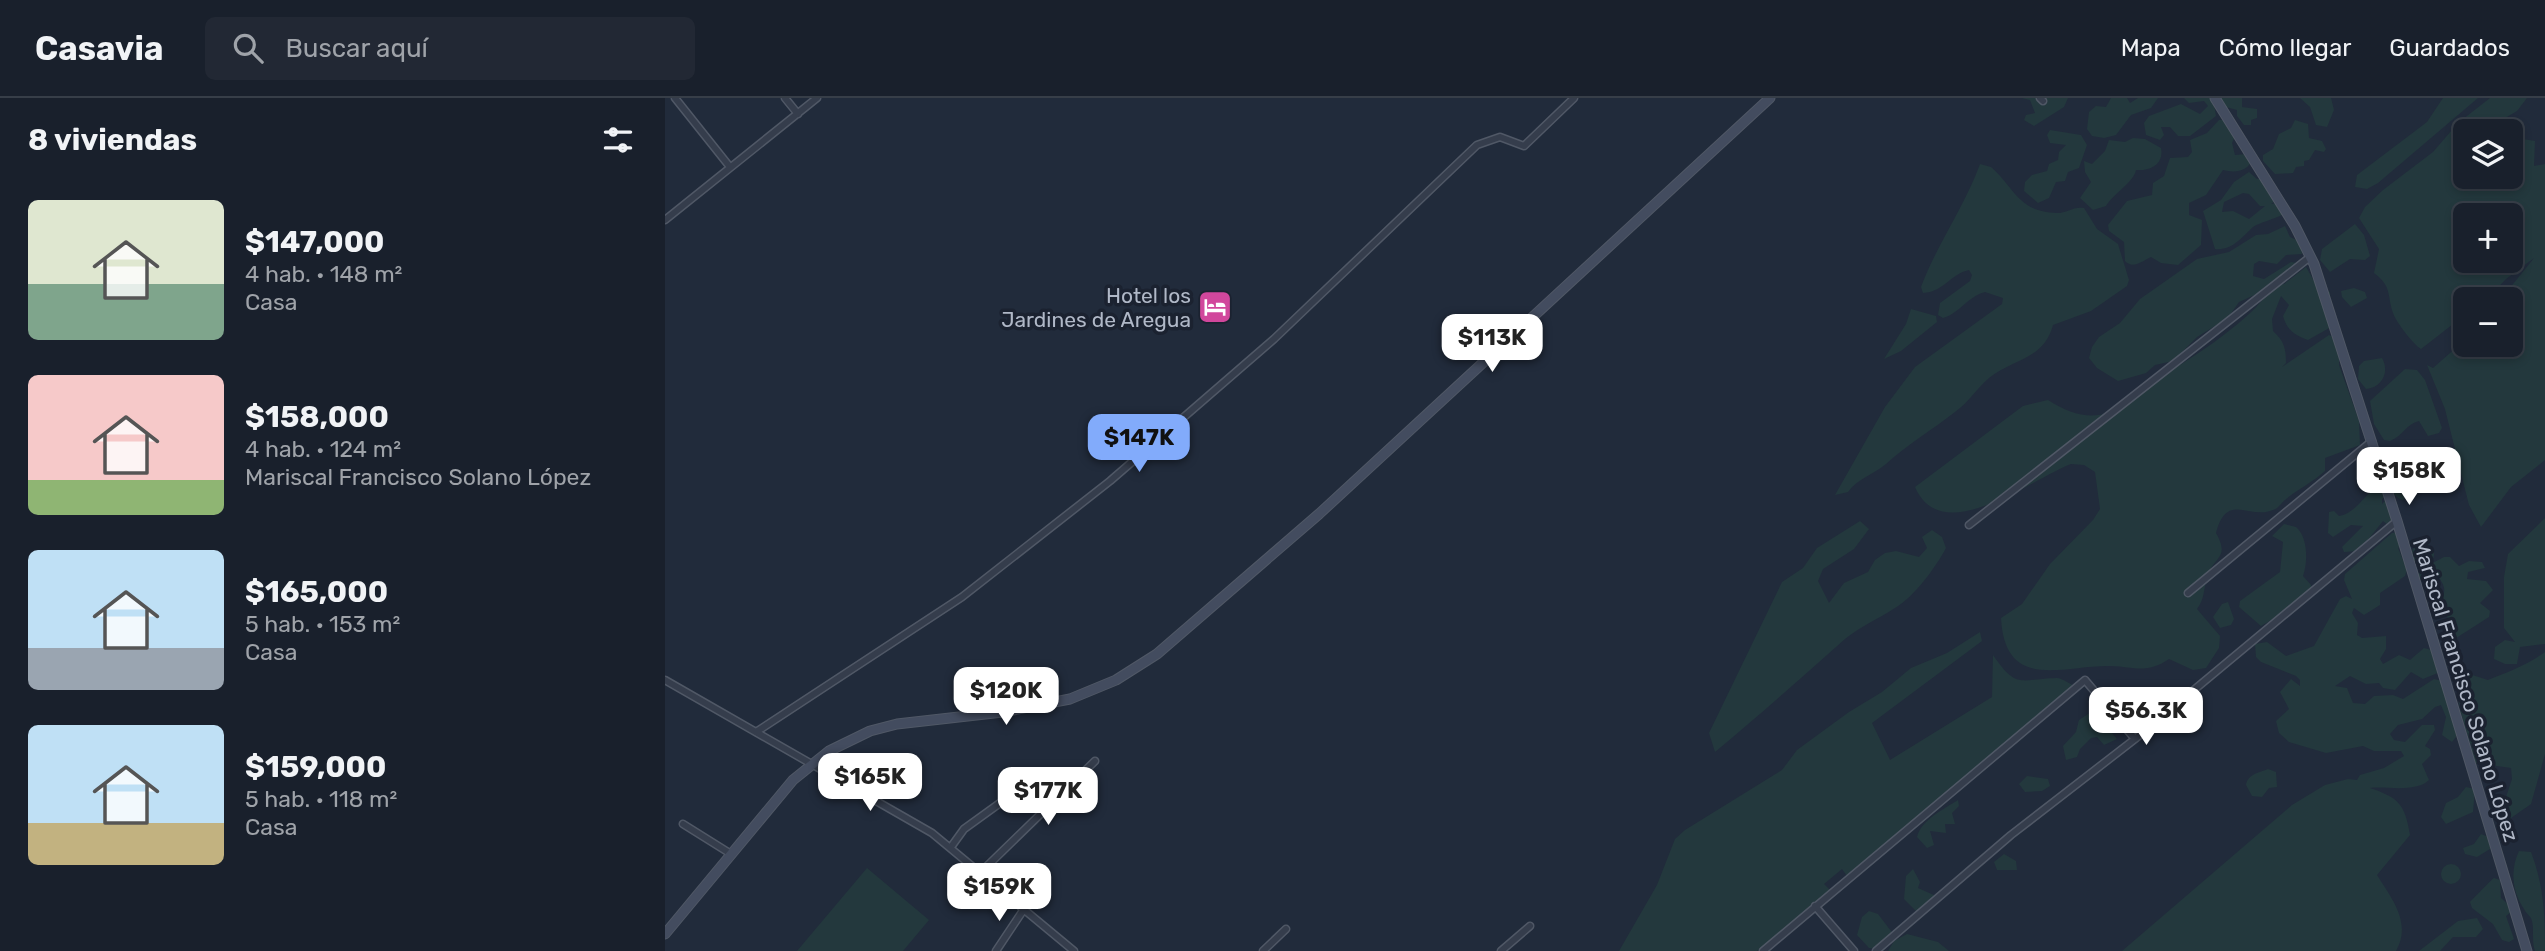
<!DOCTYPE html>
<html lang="es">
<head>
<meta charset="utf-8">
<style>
	body { margin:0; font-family:Rubik,sans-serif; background:#222834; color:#f1f3f6; height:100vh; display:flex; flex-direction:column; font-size:26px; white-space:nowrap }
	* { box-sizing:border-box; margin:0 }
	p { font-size:23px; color:#9fa3a9 }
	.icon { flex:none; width:38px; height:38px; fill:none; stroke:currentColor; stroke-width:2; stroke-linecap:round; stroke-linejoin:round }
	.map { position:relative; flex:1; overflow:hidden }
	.panel { display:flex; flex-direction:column; background:#19202c; width:665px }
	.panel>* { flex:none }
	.buttons { position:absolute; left:1788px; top:21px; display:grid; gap:14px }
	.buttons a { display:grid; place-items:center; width:70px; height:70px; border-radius:10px; background:#19202c; box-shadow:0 4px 10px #0003,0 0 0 2px #373e48; font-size:35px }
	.price { position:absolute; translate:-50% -60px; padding:0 16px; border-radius:14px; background:#fff; color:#222; font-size:23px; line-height:46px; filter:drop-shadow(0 2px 4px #0008) }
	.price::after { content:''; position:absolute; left:50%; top:42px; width:21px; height:16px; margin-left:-10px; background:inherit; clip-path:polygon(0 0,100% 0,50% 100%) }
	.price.on { background:#82abfb; color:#111 }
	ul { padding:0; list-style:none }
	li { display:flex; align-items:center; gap:21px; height:175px; padding:0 28px }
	li span { display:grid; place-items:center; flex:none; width:196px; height:140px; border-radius:10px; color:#555 }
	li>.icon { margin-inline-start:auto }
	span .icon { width:84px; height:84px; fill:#fffc; stroke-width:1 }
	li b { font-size:30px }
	h2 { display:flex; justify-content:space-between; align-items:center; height:84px; padding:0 28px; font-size:30px }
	header { display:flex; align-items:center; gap:42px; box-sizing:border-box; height:98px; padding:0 35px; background:#19202c; border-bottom:2px solid #373e48 }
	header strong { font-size:33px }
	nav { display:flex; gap:38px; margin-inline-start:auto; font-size:24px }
	.search { width:490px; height:63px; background:#222834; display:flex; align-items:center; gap:18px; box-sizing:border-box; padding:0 24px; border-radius:10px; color:#9fa3a9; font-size:26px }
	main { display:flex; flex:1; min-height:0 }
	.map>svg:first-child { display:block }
	.green { fill:#23383d; fill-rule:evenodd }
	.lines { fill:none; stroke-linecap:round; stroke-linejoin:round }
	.street-casing { stroke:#505866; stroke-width:9 }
	.secondary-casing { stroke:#505866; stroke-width:11 }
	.street { stroke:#353d4c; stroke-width:6 }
	.secondary { stroke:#434c5f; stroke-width:9 }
	.labels { text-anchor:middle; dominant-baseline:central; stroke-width:7; stroke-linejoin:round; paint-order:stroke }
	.poi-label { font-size:21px; fill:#b0b8c7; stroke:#1b2230; text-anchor:end }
	.street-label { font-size:21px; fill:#b0b8c7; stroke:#1b2230 }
</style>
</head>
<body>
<header>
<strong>Casavia</strong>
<div class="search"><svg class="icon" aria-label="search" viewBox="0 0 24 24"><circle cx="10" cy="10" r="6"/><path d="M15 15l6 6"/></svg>Buscar aquí</div>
<nav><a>Mapa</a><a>Cómo llegar</a><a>Guardados</a></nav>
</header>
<main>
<section class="panel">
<h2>8 viviendas<svg class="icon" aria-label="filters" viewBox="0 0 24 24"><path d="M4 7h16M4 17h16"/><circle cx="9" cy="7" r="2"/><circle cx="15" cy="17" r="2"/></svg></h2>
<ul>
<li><span style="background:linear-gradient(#dfe7d0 60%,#7fa58c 0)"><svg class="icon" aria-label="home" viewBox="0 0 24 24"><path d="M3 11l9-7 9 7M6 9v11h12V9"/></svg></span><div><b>$147,000</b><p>4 hab. · 148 m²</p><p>Casa</p></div></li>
<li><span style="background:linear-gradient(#f6c9c9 75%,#8fb573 0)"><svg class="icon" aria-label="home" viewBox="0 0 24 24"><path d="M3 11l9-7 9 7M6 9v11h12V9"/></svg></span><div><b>$158,000</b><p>4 hab. · 124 m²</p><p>Mariscal Francisco Solano López</p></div></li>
<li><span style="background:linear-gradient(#bfe0f5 70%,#9aa5b1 0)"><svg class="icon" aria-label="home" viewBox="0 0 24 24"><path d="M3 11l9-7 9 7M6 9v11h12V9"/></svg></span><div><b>$165,000</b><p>5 hab. · 153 m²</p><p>Casa</p></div></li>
<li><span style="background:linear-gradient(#bfe0f5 70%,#c2b280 0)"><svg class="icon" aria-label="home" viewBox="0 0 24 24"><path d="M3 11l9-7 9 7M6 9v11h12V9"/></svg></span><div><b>$159,000</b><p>5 hab. · 118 m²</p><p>Casa</p></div></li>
</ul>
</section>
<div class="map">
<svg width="1880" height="853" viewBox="0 0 1880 853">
	<rect width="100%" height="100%" fill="#212b3b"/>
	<path class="green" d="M1357,0h46l-4,9 -30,19 -10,-6 2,-5 9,-2 -5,-13z
		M1446,0h16l3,5 8,-5h20l-7,10 -20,7 -15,20 -12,3 -12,-2 -5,-7 2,-17 7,-6 10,1z
		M1519,0h29l3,18 -26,20h-12l-8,-9h-9l3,8 -4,5 -14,-5 -2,-12 5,-7 32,-12 19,10 8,-8 -4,-5 -15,2z
		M1556,0h21v9l15,2v9l-6,2v5h-7l-7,-9v-6l-11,-3z
		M1635,0h31l3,12 -7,17 -11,-2 -6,-18z
		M1778,0h35l-100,85 -11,6 -12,-2 2,-12 70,-53z
		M1825,0h37l-10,13 -22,13 1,7h-30v46h45v-40l24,4 -1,25 11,-2v296l-34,27 -30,40 -12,-22 -24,-96 -18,-44 6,3 33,-29v6h45v-46h-10l33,-41 -28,21 -19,20h-21v15l-45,35c-8,-5 -25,-27 -28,-36 -6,-18 -1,-27 -19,-40l5,-24 -20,-31 6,-11 18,-17 50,-38 25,-29zM1846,117v46h-45v-46z
		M1554,22h6l10,16 -3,7 3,12 12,-1 6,4c-5,14 -18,15 -30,12l-17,25 -17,8v12l13,5 -1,25 -23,20 -17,-2 -10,-6c-10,5 -18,12 -26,4l-1,-19 -15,-11 -1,-6 19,-24 25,-6 1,-12 11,-7 6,-18 18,-1 4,-5 -2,-12 17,-7z
		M1630,22l13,4 1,14 13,3 4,8 -2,3 -9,-2 -6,10 -5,1v5l-8,1 -3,6 -18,1 -12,-13v-6l10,-6 6,-15 12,-6z
		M1385,32l31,5 6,10 -8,23 -11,4 -3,9 -9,1 -7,16 -11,5 -14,-12 1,-9 7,-7 15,-4 2,-7 9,-4 1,-8 7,-7 -16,-2 -3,-8z
		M1468,40l12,1 16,9c3,16 -10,23 -25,22 -2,12 -23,24 -30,36l-13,4 -13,-12 11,-16 -6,-10 -1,-11 8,3 13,-13 4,-11 16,2z
		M1315,66l11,3c24,21 27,45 66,46 10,0 17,-7 27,-5l13,21 21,15 11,36 -2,6 -36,25 -38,14c-9,35 -41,34 -64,53 -12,10 -20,24 -34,34 -23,18 -47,32 -69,52 -13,11 -28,14 -38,28l-13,3 50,-88 30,-40 87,-63 1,-6 -18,-6c-18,5 -25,21 -42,26l-5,-3 2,-12 30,-22 2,-6 -3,-5c-19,4 -25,22 -46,23l-2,-6c16,-43 43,-79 59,-123z
		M1584,74l8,7h6l12,22 -4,3 7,-1 6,11c-7,4 -28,10 -31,13 -11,10 -21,24 -38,22l-12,-38 18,-11 13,-18zM1578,95l6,1 11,12h5l-16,13 -16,-8 -11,1 2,-10z
		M1690,126l9,11 6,21 -5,4 -15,-1 -20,13 -10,-12 2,-11z
		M1620,128l5,11 11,5 1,12 -16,1 -9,9 -18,-3 -5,3 -1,12 11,3 27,-17 6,1 -2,5 -21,18 10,-2 22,-17 12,21 12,4 1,35 -23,13c-14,-5 -21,-10 -25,-24l6,-11 -8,-9 -9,23 1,12c11,10 13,17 13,32l-4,4 47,-32 10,5v25l20,56 1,24 -35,13v13c-12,11 -27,18 -40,29 -5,4 -6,8 -12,10 -24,10 -46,-19 -57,23 15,26 -4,24 -9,45 -4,13 -2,20 -10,31l23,27 -1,12 -13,20 -13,2 -24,-11c-22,15 -34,8 -58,7 -45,-2 -106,28 -110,-48l21,-14 28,-40 43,-44 7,-11 -5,-37 -11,-7 -13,-1c-38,14 -129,86 -156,23l108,-81 25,-6c35,23 68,22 94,-15 30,-11 117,-69 128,-97l-31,14 -11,16 -31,19 -24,24 -18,4 -9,8 -28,8 -21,-13 -8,-10 3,-11 7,-10 21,-14 20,-24 57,-40 32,-7 27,-17 12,-1z
		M1689,190l11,4 2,6 -16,9 -9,-10 -1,-6z
		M1246,211l25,7 1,6 -36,29 -17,8 22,-35z
		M1717,260c8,14 0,30 -16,31l-8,-10 1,-13 5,-5z
		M1740,271l12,1 8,10 17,48 -3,5 -11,3 -9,-15c-13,3 -16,15 -29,20l-6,-1 -10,-16 -4,-23z
		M1733,373l7,2 7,10 -1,9 -8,8c-10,-3 -15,-14 -12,-24z
		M1717,386l5,12 -5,3v5l4,-4 10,20 -8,5 -5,-4 -24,30 -15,1 -2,-5 21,-21 -12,-1 -18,12 -5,-4 1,-21 5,-1 5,5c14,-2 23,-17 33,-25l1,-6z
		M1880,420v126l-25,3 -3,17h-12l-11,-5 1,-12 10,-7 10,2 -11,-14v-51l4,-23z
		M1195,423l9,8 -15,20 -31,20 -5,12 11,22 15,-20 24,-11 7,-12 10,-7 11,-2 23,6 8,-9 -5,-11 10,-7 10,7 4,11c-10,19 -32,49 -51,60 -17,11 -34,18 -50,31 -43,38 -85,76 -130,113l-6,-19 73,-151 21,-14 14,-20z
		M1619,426l12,3c12,10 12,35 7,49l8,9 -1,13 -49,28 -22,-19 1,-6 40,-29 3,-30 -11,-6z
		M1734,434l4,12 -5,4 9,22 -2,6 -25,17v12l-16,10 -10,-7 -2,5 6,10 -1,12 5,3 24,-2v13l-6,10 3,5 16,-9 11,5 14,-12 11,3 5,21 -17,7 -12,-7 -16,18 -12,-2 -4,-5 -13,1 -16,-8 -15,10 12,2 6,15 12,1 9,-8 19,-1 10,4 31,-20c25,3 23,35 25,54l-7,9 -10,-7 4,-18 -5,-12 -6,2 -13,12 -24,6 -8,9 4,6 11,2 17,-17h12l1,5 -10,16 5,3 1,6 -9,9 7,16c-13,13 -42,6 -59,8 29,10 35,16 40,47l-33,40c15,24 35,48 19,76h-274l170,-146 33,-20 23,-6 9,1 3,-5 24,-7 20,-12 -3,-5h-27l-11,-5 -37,7 -37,-11 -10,-9 -3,-12 13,-12 -9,-17 11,-13 9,7v-6l-4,-4 -35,-14 -5,-5 -1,-13 12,-2 19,14 28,-10 26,-47 6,-3 6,3 -8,-19 1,-6 47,-41z
		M1747 456a11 11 0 1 1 22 0a11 11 0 1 1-22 0Z
		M1779,459h6l9,9 10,-5 13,1 3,6 -17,4 -1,7 19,2 7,9 -13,13 10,8 -1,6 -36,23 5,17 -6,-1c-13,-13 -9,-21 -4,-37 -1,-5 -5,-7 -6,-11 -2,-12 8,-16 -3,-30l-24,2 6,-11z
		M1563,504l6,17 -3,6 -11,3 -7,-11 9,-13z
		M1315,534l2,9 -110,82 18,37 102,-63 1,-42c24,35 27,24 64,23 5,0 14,7 20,9l-230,189 -5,-7 -18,15 8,8 -75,59h-138l38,-66 18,-46 10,-9 97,-60 15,-20 52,-38 33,-20 29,-24 36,-15z
		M1880,554v102l-14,50 -20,14 -11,-3 12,-36 -1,-11 -36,-5c-4,-28 -26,-64 -12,-91l25,8c21,-8 39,-15 57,-28z
		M1423,616h4l6,9 9,4 10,12 -13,6 -7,-8 -6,1 -11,11 -3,8 -11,3 -3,-14 13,-14 3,-12z
		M1603,671l8,3 1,15 -8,1 -7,9 -10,-1 -6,-11c2,-11 12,-12 22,-16z
		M1362,678l21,3 2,7 -8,5 -17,1 -6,-8z
		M1801,689l9,2 -2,23 -27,12 -5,-7 5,-14 12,-6z
		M1293,702l1,6 -7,7 3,11h-10l1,9 -16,-2 4,14 -7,3 -10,-11c4,-17 27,-28 41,-37z
		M1816,736l10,4 -1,11 -13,8 -12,-3 -2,-6 11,-4z
		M1854,753l12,1c13,34 14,63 14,99h-10c-4,-11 0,-23 -4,-33 -2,-3 -5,-5 -7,-9 -12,-18 -14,-39 -5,-58z
		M1339,756l12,7 1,9h-20l-3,-8z
		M1776 776a10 10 0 1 1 20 0a10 10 0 1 1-20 0Z
		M202,770l62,52 -26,31h-106z
		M1248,771l7,13 -2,6 18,8 -19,16 -13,-13 2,-23z
		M1829,780l6,2 1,18 9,8 1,6 -5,4 8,23 -5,3 -7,-2 -9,-16 -21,-16 -2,-6c4,-4 23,-24 24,-24z
		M1204,813l9,3 16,21 -16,14 -9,-1 -12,-13 5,-18z
		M1812,820l6,11 -7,8h-23l-13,14h-21l39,-30z
		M1242,836l31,8 11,9h-61l6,-10z"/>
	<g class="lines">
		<g class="street-casing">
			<path id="street" d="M10,0l55,69
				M120,0l13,16
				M1375,0l3,3
				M0,122l152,-122
				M1304,427l341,-268
				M1523,495l184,-152
				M0,582l267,153 142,118
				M91,634l206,-135 148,-116 164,-142 203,-194 23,-8 24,9 50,-48
				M18,726l48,30
				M286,749l13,-18 36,-26
				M316,774l114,-111
				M1150,808l39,45
				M331,853l28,-42
				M598,853l23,-22
				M836,853l29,-25
				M1098,853l322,-271 50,59
				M1211,853l135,-116 124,-96 262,-218"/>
		</g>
		<g class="secondary-casing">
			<path id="secondary" d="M1550,0l80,128 19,38 83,257 130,430
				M0,836l128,-154 36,-29 41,-20 27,-7 106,-12 67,-13 46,-19 41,-26 162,-140 451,-416"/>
		</g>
		<use href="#street" class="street"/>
		<use href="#secondary" class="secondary"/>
	</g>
	<defs>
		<g id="hotel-square" transform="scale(1.75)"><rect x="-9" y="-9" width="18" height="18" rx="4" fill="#d1479c" stroke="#1b2230"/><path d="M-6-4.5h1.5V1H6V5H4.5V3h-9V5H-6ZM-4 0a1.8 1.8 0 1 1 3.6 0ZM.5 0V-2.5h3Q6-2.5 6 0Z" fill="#fff"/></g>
	</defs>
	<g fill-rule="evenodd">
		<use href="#hotel-square" x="550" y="209"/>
	</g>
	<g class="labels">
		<g class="poi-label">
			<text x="526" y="197">Hotel los<tspan x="526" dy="24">Jardines de Aregua</tspan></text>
		</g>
		<g class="street-label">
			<text transform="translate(1801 592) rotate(73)">Mariscal Francisco Solano López</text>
		</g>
	</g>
</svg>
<div class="buttons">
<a><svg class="icon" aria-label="layers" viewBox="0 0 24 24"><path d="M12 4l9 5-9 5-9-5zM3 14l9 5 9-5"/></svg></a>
<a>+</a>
<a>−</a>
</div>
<b class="price" style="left:827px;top:276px">$113K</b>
<b class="price on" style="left:474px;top:376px">$147K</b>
<b class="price" style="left:1744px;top:409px">$158K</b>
<b class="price" style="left:341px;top:629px">$120K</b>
<b class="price" style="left:1481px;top:649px">$56.3K</b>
<b class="price" style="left:205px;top:715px">$165K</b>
<b class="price" style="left:383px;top:729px">$177K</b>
<b class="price" style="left:334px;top:825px">$159K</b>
</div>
</main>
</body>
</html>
